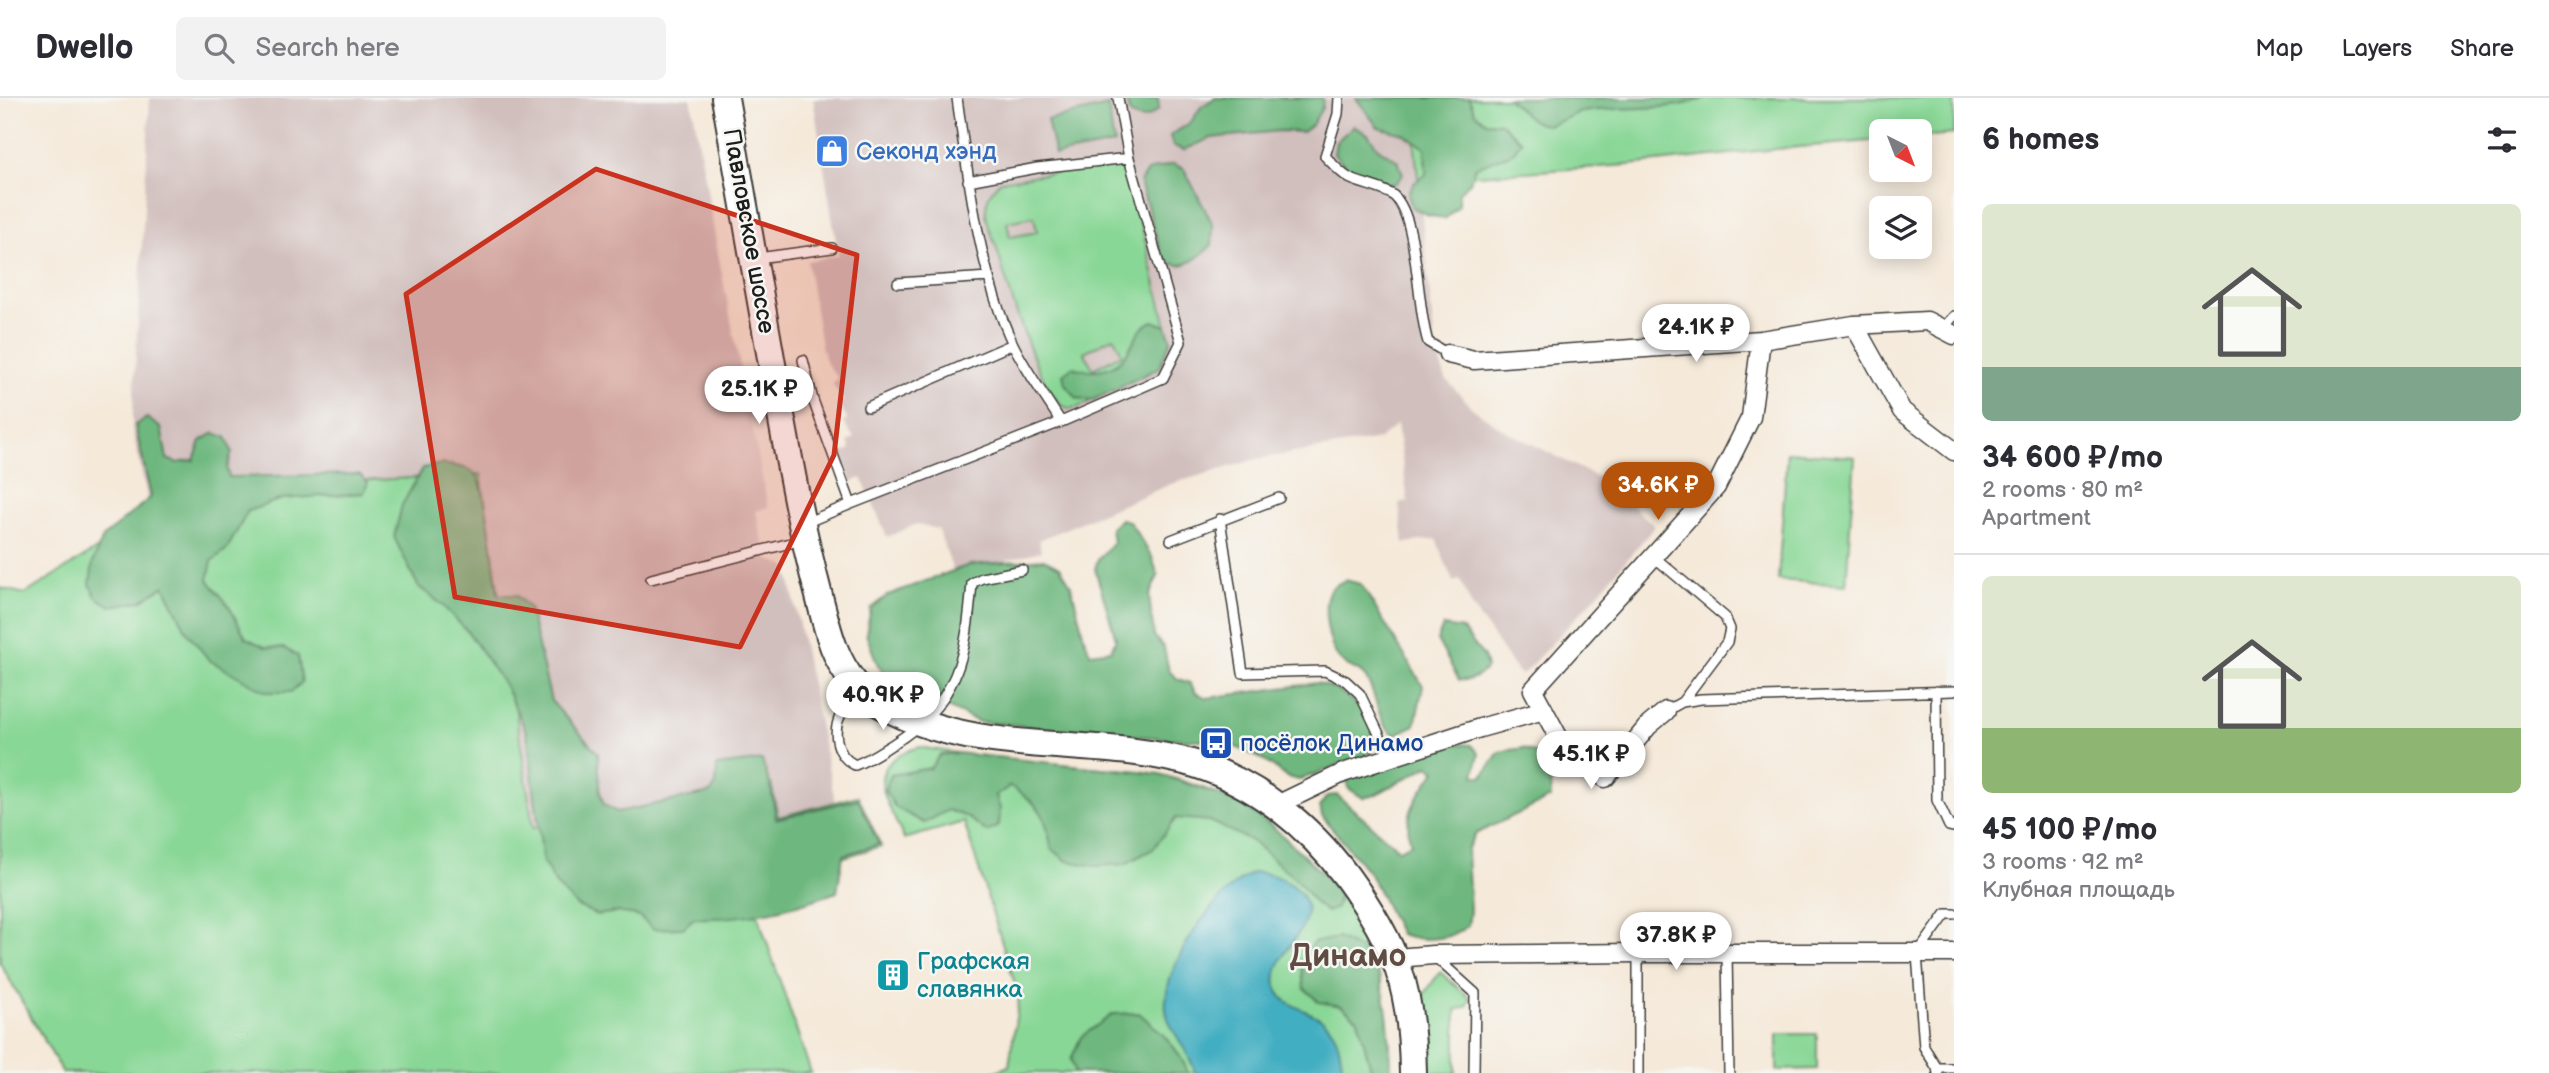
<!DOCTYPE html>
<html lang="en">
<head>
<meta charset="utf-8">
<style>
	body { margin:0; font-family:"Balsamiq Sans",sans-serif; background:#f2f2f3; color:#2b2b33; height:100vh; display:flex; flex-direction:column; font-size:26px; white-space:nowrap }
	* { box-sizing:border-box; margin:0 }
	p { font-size:23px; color:#7c7c81 }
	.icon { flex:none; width:38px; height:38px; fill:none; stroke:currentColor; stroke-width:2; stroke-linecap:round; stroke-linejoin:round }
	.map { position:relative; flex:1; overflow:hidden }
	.drawer { display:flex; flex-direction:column; background:#fff; width:595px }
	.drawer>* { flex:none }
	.needle { width:46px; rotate:138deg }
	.tools { position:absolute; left:1869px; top:21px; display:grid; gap:14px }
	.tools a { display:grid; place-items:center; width:63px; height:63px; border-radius:10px; background:#fff; box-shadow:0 4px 18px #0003; font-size:35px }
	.price { position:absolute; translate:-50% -60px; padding:0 16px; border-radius:24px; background:#fff; color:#222; font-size:23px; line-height:46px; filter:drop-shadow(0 2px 4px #0008) }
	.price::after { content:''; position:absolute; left:50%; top:42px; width:21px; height:16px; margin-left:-10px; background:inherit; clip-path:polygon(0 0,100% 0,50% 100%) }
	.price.selected { background:#b45309; color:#fff }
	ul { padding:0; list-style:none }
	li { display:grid; align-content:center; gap:14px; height:371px; padding:0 28px }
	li+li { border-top:2px solid #e1e1e2 }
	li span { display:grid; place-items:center; height:217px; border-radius:10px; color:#555 }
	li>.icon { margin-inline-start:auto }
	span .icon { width:126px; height:126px; fill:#fffc; stroke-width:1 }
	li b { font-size:30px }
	h2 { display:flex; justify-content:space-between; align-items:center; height:84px; padding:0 28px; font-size:30px }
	header { display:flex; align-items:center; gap:42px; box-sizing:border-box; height:98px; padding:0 35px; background:#fff; border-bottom:2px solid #e1e1e2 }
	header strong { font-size:33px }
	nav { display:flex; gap:38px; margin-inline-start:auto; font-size:24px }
	.search { width:490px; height:63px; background:#f2f2f3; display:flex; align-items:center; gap:18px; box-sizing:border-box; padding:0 24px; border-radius:10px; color:#7c7c81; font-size:26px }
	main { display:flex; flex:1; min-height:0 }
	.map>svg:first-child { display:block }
	.industrial { fill:#d1bfbd }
	.green { fill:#89d796; stroke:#527a59; stroke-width:2; fill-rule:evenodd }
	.forest { fill:#6eb87f; stroke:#456a4e; stroke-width:2 }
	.water { fill:#42aec1; stroke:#2f656e; stroke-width:2 }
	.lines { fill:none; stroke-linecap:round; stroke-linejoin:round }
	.service-casing { stroke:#3d3b38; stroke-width:12 }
	.minor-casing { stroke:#3d3b38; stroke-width:21 }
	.secondary-casing { stroke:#3d3b38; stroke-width:30 }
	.service { stroke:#fff; stroke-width:9 }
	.minor { stroke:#fff; stroke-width:18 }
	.secondary { stroke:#fff; stroke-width:26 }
	.marked { fill:#c8321e; fill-opacity:0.2; stroke:#c8321e; stroke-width:5; stroke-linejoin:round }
	.labels { text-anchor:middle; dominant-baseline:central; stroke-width:5; stroke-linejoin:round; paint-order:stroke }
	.shop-label { font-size:24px; fill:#366cbe; stroke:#f6f6f2; text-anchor:start }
	.street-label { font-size:24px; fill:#1c1c1c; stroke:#f6f6f2 }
	.transit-label { font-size:24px; fill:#164399; stroke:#f6f6f2; text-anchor:start }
	.culture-label { font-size:24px; fill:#0d838f; stroke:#f6f6f2; text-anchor:start }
	.district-label { font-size:32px; font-weight:bold; fill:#614c44; stroke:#f6f6f2 }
</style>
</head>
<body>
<header>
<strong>Dwello</strong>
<div class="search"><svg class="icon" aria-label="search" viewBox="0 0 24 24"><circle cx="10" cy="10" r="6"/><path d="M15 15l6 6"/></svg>Search here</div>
<nav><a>Map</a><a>Layers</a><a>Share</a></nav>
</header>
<main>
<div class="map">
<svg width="1954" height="975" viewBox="0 0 1954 975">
	<rect width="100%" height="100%" fill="#f6f6f2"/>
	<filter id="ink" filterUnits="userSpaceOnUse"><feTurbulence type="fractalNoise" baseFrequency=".0143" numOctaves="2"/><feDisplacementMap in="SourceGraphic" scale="14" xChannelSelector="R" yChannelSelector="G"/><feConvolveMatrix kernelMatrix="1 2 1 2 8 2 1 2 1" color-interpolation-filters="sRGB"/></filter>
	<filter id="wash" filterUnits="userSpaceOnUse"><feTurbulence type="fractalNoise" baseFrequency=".00686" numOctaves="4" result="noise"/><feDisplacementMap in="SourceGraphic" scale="28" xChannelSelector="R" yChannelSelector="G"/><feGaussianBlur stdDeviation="1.57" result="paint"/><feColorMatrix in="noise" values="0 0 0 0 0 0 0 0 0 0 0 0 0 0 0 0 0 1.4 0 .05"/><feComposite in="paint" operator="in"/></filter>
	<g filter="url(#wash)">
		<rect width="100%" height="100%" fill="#f5e9d9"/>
		<path class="industrial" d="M150,0h541l30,172 47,237 -12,4 11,48 20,7 48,235 -58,16 -6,-33 -238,44 -52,-354 -330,41 -19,-86z
			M813,0h597l24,238 4,21 8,22 26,29 28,20 101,51 54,47 -59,70 -74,79 -9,-9 -42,-61 -11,-26 -7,3 -17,-43 -32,4 -5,-40 9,-1 -11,-78 -17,15 -123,20 -86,25 -132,56 2,11 -35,9 1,6 -51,13 -18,-50 -22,-5 -29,13 -25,-59 -11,4 -12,-28 12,-5 -3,-7 6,-4 -11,-16 5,-3 -10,-14 5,-4 -10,-17 5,-6 -11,-14 -6,-18 -14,-85 31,-6z"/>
		<path class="green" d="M1410,0h544v36l-34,3v-6h-39v9l-105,9 -147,16 -211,14z
			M1116,65l11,4 39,159 -14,-5c-17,10 -14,15 -24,30 -13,21 -35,22 -56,16l5,31 16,2c-7,3 -17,10 -25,8 -28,-8 -64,-134 -72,-162 -4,-11 -11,-25 -10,-37 0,-12 6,-19 14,-28zM1034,119l3,15 -27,5 -3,-15zM1114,239l8,17 -29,15 -9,-17z
			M1787,354l68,5 -9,128 -68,-5z
			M481,376l52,354 238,-45 7,34 80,-21 23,50 -133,40 63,187h-748l-63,-110v-375l25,6 126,-79 97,-28z
			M919,649c56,10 113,14 169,20 24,2 51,2 74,8 58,15 93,35 137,76 18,17 36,34 50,54 31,47 41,113 42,168h-399l17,-7 10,-69 -55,-175 -60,17c-19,-43 -44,-74 15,-92z
			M1440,874l30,26c-1,9 -6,10 -14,12v63h-30l1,-28 -5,-48z
			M1777,936h40v35l-40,1z"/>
		<path class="forest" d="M1125,0h33l1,11c-11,9 -17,13 -29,5z
			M1215,0h108l-1,10 -10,17 -10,7 -23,-1 -68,7 -27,12 -11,-4 -3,-10 21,-14 10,-15z
			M1356,0h113l6,15 11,9 15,1 20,18 -8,12 -38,14 -5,16 -11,9v13l-14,14 -17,-4 -16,-8 -4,-13 5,-10 13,-10 -1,-26 -21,-14 -26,-7z
			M1507,0h199c-40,15 -83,7 -124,14 -12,2 -24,13 -36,13 -16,0 -27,-19 -39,-27z
			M1108,8l6,38 -59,11 -8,-35z
			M1353,28l15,8 10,14 20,13 5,13 -7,9 -19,3 -25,-13 -18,-19 2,-12z
			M1173,66l11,5 29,56 -1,20c-15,14 -36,33 -51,7l-21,-70 7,-11z
			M1153,223l13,5 5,14 -12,28 -66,32 -16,-2 -12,-14 -2,-10 9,-7c21,6 43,5 56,-16 10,-15 7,-20 25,-30z
			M147,320l14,10 6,31 10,4 17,-3 7,-19 13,-8 12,4 6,15 -5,17 2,8 130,-3 9,8 -4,11 -82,6 -34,12 -21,38 -15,12 -4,19 21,26 17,32 19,9 19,1 14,8 4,26 -11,10h-25l-57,-32 -22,-28 -23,-46 -23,15 -30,5 -15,-9 -6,-13 3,-22 10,-25 48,-40 -16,-72z
			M442,366c12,2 27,2 35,12 10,13 18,97 21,119h18l13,13 22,93 47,52 2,39 4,13 13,7 93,-19 6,-8 1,-19 45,-6 9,28 5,31 82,-20 21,45 -36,11 -6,37c-48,17 -91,28 -143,26l-11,10 -30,1 -13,-12 -22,-5 -21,3 -20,-9 -20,-20 -14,-24 -16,-129 -22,-47 -37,-54 -27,-28 -23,-18 -24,-49 8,-32 21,-37z
			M1121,421l8,2 23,36 6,19 -9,20 5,40 10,12 5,23 9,8 12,4 6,10 11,5 110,-15c30,6 51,28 59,57l-5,13 -72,27 -12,-3 -25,-18 -39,-18 -50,-2 -194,-17 -42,-20 -30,-6 -17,-12 -13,-21 -11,-29 5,-26 17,-13 81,-30 75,-6 16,8 11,18 13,52 6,16 21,-3 5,-11 -21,-70 3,-10 15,-16 -2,-15z
			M1345,482l16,4 62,102 -8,39 -21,10c-18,-14 -16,-38 -28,-57 -7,-10 -18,-10 -26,-18 -12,-12 -20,-58 -9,-71 3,-4 10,-6 14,-9z
			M1443,528l19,3 22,28 3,10c-8,10 -15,14 -28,13l-22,-40z
			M1450,645l21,2 8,8 -5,23h9l16,-24 24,-4 19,8 8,19 1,23 -76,36 -8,16 3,61 -2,15c-21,15 -44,16 -68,8l-30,-60 -48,-58 -2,-10 7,-10 10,-1 62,55 12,-7c-10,-29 9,-50 25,-73l-8,-4 -53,29 -12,3 -15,-10 -1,-13z
			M956,655l204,21 74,26 37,25 52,49 17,20 -4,14 -9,4 -12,-9 -17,-22 -46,-40 -43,-20 -33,-3 -23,31 -28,15 -29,2 -29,-5 -16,-13c-5,-36 -11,-43 -41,-62l-14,10 4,13 -1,17 -12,6 -20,-15 -19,-7 -24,13 -29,-16 -10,-17 6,-15 39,-7 10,-13z
			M1337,840c13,6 28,12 36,25 15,23 17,82 18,110h-19l-14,-54 -17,-13 -22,-4 -15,-14 -3,-26 12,-19z
			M1139,915c21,18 39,33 49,60h-113l-4,-14 10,-22 32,-23z"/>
		<path class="water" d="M1255,774c17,2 32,6 44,20 28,34 -29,57 -23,93 5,24 35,23 50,38 14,13 15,32 17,50h-148c-4,-21 -27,-43 -29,-63 -5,-43 51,-123 89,-138z"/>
	</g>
	<g filter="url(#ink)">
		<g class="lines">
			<g class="service-casing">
				<path id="service" d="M957,0c11,78 22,175 56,246 13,27 32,52 48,78
					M1339,0l-1,16 -13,42c7,7 15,17 24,22 11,6 36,10 45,18 25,23 22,111 34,146l20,12
					M968,83l69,-13 92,-10
					M758,160l74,-10
					M898,185l91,-6
					M1942,231l12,-13
					M803,262l10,40 38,104 -46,19
					M868,309l145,-63
					M851,406l210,-82 102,-44 18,-36 -52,-184 -11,-60
					M1220,421l23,154 82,-2 21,10 14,13 30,63
					M1171,442l108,-42
					M1653,458l72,61 5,12 -3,13 -45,60
					M651,481l151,-39
					M1936,593l1,109 12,26 5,1
					M865,598c-6,4 -15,8 -20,13 -15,17 -10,47 10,56 14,-5 25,-13 38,-21 66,-41 73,-88 79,-161l10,-5 40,-8
					M1666,613l16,-9 19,-3 253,-8
					M1727,855l2,120
					M1434,858l41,37 -1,80
					M1937,970h17
					M1638,975v-120
					M1938,975l-1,-5 -13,-21 -7,-93 29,-40h8"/>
			</g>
			<g class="minor-casing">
				<path id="minor" d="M1854,227l48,86 52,40
					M1448,256l26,6 287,-20 93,-15 73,-4 27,14
					M1666,613l-18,15 -43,52 -43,-34 -29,-54 183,-203 35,-70 10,-77
					M1277,707l66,-32 137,-45 64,-18
					M1396,860l37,-3 205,-2h316"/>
			</g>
			<g class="secondary-casing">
				<path id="secondary" d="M725,0c19,106 37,211 56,317 11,61 22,121 38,181 8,31 14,62 36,88 10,12 24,20 39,27 94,47 203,24 301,53 62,19 114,62 152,113 50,69 65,111 66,196"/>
			</g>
			<use href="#service" class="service"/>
			<use href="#minor" class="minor"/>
			<use href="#secondary" class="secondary"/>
		</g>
	</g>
	<path class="marked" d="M596,71l261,86 -23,200 -94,192 -285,-50 -49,-303z"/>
	<defs>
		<g id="shop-square" transform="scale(1.75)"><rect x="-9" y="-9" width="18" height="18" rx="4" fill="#3f7fe0" stroke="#f6f6f2"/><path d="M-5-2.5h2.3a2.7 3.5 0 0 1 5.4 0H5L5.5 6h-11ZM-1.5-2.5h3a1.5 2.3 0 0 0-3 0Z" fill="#fff"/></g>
		<g id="bus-square" transform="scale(1.75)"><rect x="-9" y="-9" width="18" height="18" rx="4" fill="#1a4fb4" stroke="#f6f6f2"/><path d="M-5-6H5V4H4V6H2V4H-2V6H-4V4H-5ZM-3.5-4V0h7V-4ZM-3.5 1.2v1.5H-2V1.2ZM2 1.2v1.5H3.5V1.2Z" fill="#fff"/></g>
		<g id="building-square" transform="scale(1.75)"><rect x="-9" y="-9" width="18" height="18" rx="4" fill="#0f9aa8" stroke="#f6f6f2"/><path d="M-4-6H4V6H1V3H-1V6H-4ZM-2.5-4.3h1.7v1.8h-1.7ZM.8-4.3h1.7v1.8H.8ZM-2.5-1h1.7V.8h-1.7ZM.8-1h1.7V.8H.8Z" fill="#fff"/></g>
	</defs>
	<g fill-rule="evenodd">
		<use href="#shop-square" x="832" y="53"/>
		<use href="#bus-square" x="1216" y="645"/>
		<use href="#building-square" x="893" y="877"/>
	</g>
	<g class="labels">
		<g class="shop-label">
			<text x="856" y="53">Секонд хэнд</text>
		</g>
		<g class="street-label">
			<text transform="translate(749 133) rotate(80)">Павловское шоссе</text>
		</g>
		<g class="transit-label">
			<text x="1240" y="645">посёлок Динамо</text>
		</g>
		<g class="culture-label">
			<text x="917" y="863">Графская<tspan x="917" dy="28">славянка</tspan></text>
		</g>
		<g class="district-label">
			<text x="1348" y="858">Динамо</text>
		</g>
	</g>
</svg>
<div class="tools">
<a><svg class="needle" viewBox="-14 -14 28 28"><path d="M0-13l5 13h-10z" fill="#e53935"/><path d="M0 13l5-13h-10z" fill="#7c7c81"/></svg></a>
<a><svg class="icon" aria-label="layers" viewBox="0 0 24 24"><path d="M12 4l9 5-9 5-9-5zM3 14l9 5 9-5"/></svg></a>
</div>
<b class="price" style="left:1696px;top:266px">24.1K ₽</b>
<b class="price" style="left:759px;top:328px">25.1K ₽</b>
<b class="price selected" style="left:1658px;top:424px">34.6K ₽</b>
<b class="price" style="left:883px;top:634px">40.9K ₽</b>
<b class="price" style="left:1591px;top:693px">45.1K ₽</b>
<b class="price" style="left:1676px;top:874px">37.8K ₽</b>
</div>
<section class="drawer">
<h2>6 homes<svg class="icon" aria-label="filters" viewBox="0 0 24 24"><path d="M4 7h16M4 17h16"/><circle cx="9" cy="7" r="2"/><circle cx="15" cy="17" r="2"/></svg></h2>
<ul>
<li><span style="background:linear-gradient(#dfe7d0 75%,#7fa58c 0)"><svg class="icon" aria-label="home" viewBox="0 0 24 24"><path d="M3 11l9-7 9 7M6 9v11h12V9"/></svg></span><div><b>34 600 ₽/mo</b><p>2 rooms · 80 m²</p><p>Apartment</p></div></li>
<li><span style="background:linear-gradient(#dfe7d0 70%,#8fb573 0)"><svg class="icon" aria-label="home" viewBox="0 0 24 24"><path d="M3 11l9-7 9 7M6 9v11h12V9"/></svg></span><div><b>45 100 ₽/mo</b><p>3 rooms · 92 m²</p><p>Клубная площадь</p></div></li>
</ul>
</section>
</main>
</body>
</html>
